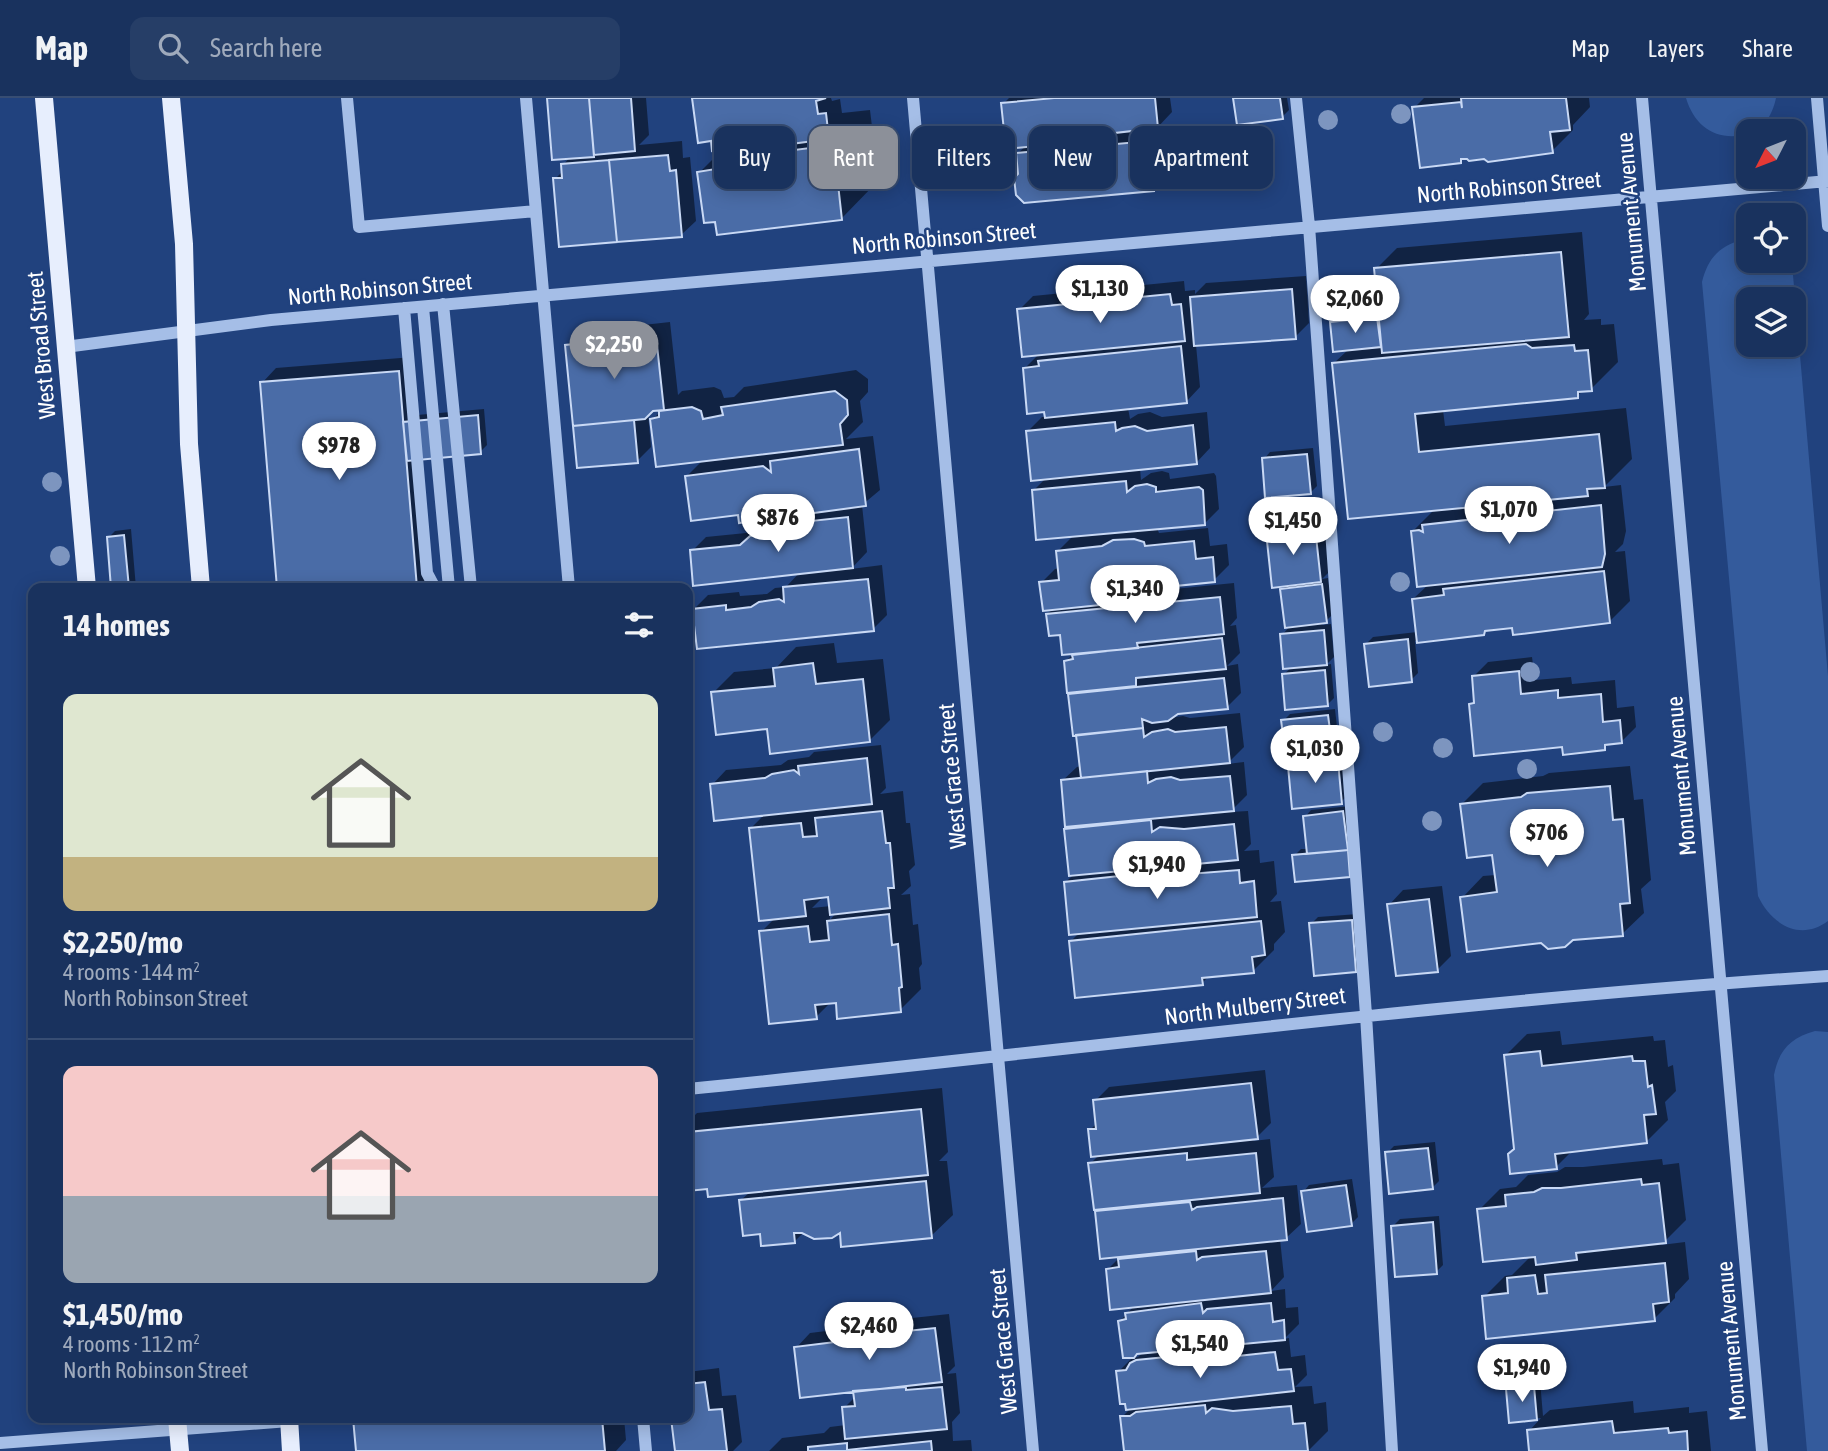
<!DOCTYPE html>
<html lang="en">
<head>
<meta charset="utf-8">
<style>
	body { margin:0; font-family:"Asap Condensed",sans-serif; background:#263e67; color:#f1f3f6; height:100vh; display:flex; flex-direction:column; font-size:26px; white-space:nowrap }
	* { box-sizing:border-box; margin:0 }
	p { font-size:23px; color:#9faabc }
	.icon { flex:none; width:38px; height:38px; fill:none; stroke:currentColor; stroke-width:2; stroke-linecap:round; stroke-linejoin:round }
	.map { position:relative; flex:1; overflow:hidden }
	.drawer { position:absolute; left:28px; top:485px; width:665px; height:840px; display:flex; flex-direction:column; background:#19325e; border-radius:14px; box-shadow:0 4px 18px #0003,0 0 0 2px #374d73 }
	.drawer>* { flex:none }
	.top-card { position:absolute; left:714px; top:28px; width:665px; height:63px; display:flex; gap:14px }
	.needle { width:46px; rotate:228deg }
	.tools { position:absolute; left:1736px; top:21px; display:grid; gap:14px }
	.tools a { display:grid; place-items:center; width:70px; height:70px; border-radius:14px; background:#19325e; box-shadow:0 4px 18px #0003,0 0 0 2px #374d73; font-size:35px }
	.price { position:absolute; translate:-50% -60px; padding:0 16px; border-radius:24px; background:#fff; color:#222; font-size:23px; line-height:46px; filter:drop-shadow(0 2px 4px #0008) }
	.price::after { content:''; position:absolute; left:50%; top:42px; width:21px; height:16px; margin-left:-10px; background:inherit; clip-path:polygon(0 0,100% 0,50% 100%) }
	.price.current { background:#8c9099; color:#fff }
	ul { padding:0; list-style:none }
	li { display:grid; align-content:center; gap:14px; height:371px; padding:0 35px }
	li+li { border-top:2px solid #374d73 }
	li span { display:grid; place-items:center; height:217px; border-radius:14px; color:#555 }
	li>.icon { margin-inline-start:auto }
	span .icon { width:126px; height:126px; fill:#fffc; stroke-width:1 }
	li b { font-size:30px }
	h2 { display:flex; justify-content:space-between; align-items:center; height:84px; padding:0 35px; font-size:30px }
	.pill { padding:0 24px; border-radius:14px; background:#19325e; box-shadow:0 4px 18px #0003,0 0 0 2px #374d73; font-size:24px; line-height:63px }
	.pill.current { background:#8c9099; color:#fff }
	header { display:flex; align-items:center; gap:42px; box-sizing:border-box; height:98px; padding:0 35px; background:#19325e; border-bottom:2px solid #374d73 }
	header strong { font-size:33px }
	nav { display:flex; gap:38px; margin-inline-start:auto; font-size:24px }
	.search { width:490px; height:63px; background:#263e67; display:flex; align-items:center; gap:18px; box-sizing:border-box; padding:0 24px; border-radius:14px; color:#9faabc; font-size:26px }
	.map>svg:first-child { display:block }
	.green { fill:#345b9c; fill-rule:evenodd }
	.shadow { fill:#0007; fill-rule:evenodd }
	.building { fill:#4a6ca7; stroke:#c9d9f5; stroke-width:2 }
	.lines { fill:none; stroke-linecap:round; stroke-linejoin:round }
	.minor { stroke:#a5bee7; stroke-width:12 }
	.major { stroke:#e7eefd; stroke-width:18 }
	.tree { fill:#7d95bf }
	.labels { text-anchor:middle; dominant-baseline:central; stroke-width:5; stroke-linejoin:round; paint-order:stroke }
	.street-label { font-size:23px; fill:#fff; stroke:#21427e }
</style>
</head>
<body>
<header>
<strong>Map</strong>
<div class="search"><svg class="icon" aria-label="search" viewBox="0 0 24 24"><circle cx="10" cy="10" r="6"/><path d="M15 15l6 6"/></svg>Search here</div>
<nav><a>Map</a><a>Layers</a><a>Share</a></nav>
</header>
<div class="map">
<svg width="1828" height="1353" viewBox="0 0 1828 1353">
	<rect width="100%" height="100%" fill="#21427e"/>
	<path class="green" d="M1686,0h90c-3,14 -11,33 -28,33v3c-30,8 -53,-6 -62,-36z
		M1744,141h4v22h39l6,14 35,401v245c-28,21 -57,3 -70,-25l-56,-614c6,-24 17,-36 42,-43zM1748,201h46v46h-46z
		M1815,933l13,1v419h-21l-33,-376c5,-25 16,-37 41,-44z"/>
	<path class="shadow" d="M549,0h97l3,37 -10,10 43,-4 1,17 7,-1 6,64 -15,14 -126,-56 8,-8v-6l8,-9z
		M694,0h137l1,3 8,-2 2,14 28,-3 4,33 -7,7 6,-1 4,33 -35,36 -143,-45 26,-26 -13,-9z
		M1009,0h161l2,14 -16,17 7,-1 5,47 -15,14 -133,-15 -2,-21 9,-8 -24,-41z
		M1235,0h52l2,12 -7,7z
		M1424,0h165l1,9 -17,18v5l-21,21 -87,6 -4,4 -47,-53z
		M1582,134l7,82 -5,6 17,-1v6l13,-1 4,38 -27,27 -7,1 -7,6 -134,14 2,16 181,-18 6,51 -28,28 17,-2 5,46 -3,13 -8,8 10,-1 5,50 -21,21 -95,4 -26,2 -4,5 -69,8 3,32 -7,7 -45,-36 7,-7 44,-5 -4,-33 16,-15 -16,-53 22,-22 -101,-146 15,-14 -18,-26 7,-7 42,-4 -4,-43 21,-21z
		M1306,178l3,47 -14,14 -99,8 4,42 -14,15 -58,6 2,11 8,-5 12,-2 12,5 45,-5 3,36 -14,15 -56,5 1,12 10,-7 11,-2 7,2 1,6 44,-6 2,3 3,33 -14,14 -48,5 2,5 49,-5 2,18 17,-2 2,21 -15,15 -55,6 -5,5 80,-8 3,35 -7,8 6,-1 4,28 -13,13 11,-2 3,29 -14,14 -50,5 -8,6 14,-2 7,2 50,-5 4,34 -17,17 17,-2 3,33 -17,17 18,-1 3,33 -7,7 15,-1 1,13 14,-2 3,33 -7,8 11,-1 4,31 -11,12v6l-21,21 -44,5 -7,7 -131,-42 8,-8 -13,-51 8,-8 -8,-44 5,-5 -9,-44 15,-14 4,-1 -4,-34 -3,1 -9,-71 9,-9 -27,-39 6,-5 -12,-26 14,-14 5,-1 -3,-16 17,-17 -40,-45 13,-13 -19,-46 14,-14h4l-21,-49 15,-15 -21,-43 14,-14 151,-15 1,10 10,-1v4l11,-11z
		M670,224l8,73 4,-4 32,-4 7,3 3,8 10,-1 10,-10 112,-17 12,9v13l-8,9 3,21 -17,17 27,-3 7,54 -18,15 5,47 -16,17 31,-4 5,50 -14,14 -179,-20 14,-14 31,-3 1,4 27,-2 8,-6 11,-1 14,-15 -108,-21 14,-14 50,-5 10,-10 14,-1 6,-6 -99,-39 16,-16 -51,-40 12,-12 -12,2 -4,3 3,34 -14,14 -71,-115 15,-14z
		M413,259l4,58 67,-6 3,36 -7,7 -59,6 10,123 -7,7h-145l-17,-205 14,-15z
		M1313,350l4,38 -6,6 -47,-33 6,-7z
		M1328,416l7,52 -13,13 6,-1 5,36 -11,11 9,-1 3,33 -8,8 5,-1 3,34 -6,6 -44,-30 8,-7 -10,-32 9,-10 -9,-35 6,-6 -20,-51 14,-15z
		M131,431l5,59h-23l-5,-50 7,-7z
		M834,545l3,20 46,-4 7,61 -21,21 -156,-48 21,-21 42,-4 20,-21z
		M1532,559l3,23 36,-3 1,7 43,-4 2,28 17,-2 2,21 -14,14 -12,1 -6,7 -41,-4 -92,-40 5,-5 -2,-24 14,-14z
		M1335,611l4,36 -7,7 -49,-31 7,-7z
		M881,647l5,43 -6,6 23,-3 3,32h4l5,42 -6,6 2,15 -10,9 9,-1 3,31 5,-1 4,40 -3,4 2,21 -21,21 -63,-9 -6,1 -15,15 -55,-85 15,-15 -26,-88 15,-15 -53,-29 14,-15 55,-5 7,-5 21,-3 5,-5zM829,797l2,11 -19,2 12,-12zM837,814l-7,8v-6z
		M1344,657l4,40 -7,7 -52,-35 7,-7z
		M1630,668l4,34 9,-1 8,81 -10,9 3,24 -22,21 -160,-36 21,-22 13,-1 -3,-22 -31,-49 21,-21 60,-7 6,-3z
		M1350,708l6,62 -62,-12 7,-7h7l-3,-32 6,-7z
		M1442,788l9,70 -14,14 -48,-65 14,-15z
		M1358,816l4,50 -6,7 -45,-47 7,-7z
		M1560,933l2,14 91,-9 1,5 11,-1 3,27 5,-2 3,26 -11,11 3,18 -22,22 -73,8 -17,17 -40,-18 -10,-94 21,-21z
		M1265,972l6,53 -18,18 17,-2 4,38 -12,11 35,-3 4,39 -15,14 -6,1 4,38 -13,14 14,-2 1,19 12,-1 1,17 -15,15 5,-1 2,19 14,-2 2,20 -12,12 17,-1 2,18 12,-2 2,29 -20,20h-183l-3,-34 9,-9 -13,-36 14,-14 6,-1 6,-6 -24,-30 15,-16 -27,-36 14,-14 -21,2 -11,-93 10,-10 -10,-24 7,-7 -2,-22 14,-14zM1220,1246h8l-8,8z
		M942,990l6,64 -9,9h8l6,54 -22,21 -90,-7 -37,3 -10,10 -32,-10 -21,-32 10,-9 -42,-4 -21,2v-67l9,-9z
		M1435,1044l4,39 -7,7 -45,-35 7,-7z
		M1662,1061l1,6 16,-2 7,57 -25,25 24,-3 4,37 -14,15v4l-21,21 -170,-22 21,-21 7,-1 19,-19 -52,-46 21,-21 16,-2 12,-12 29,-3 8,-5h18z
		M1352,1081l6,38 -7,7 -48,-32 6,-7z
		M1439,1118l4,49 -7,7 -43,-46 7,-7z
		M901,1216l11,4 37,-4 6,52 -8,8 9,-1 4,40 -8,9 1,19 18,-1 1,11h-203l13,-13 42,-5 6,-6 16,-2 -2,-17 12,-12 -1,-7 -59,-41 14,-15 49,-6 10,-8z
		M719,1270l3,28 14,-1 6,47 -9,9h-56l-4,-33h15v-46z
		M1540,1282l3,36 7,-6 83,-9 1,12 55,-6v6l18,-2 4,40h-180l-2,-20 12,-13 -30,3 -3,-32 7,-7z
		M355,1320h269l2,22 -10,11h-258z"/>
	<path class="building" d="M547,0h42l5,59 -42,3z
		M589,0h42l4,53 -41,4z
		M692,0h134l-10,3 2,13 8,-1 3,26 -68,9v6l-32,4 -1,-10 -16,3 -1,-10 -13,2z
		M1054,0h101l3,30 -69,8v5l-83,8 -5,-46z
		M1233,0h47l3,21 -46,6z
		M1461,0h105l4,32 -20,2 3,21 -65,9 -4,-3 -15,2 -2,-2h-6v4l-41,5 -8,-61 49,-5 1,6z
		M1149,43l5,50 -130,12 -8,-8 -2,-17 4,-4 -2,-21z
		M834,47l5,36 -11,1v4l10,-2 4,36 -125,15 -2,-13 -11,1 -7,-51 19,-3 -1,-9z
		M668,57l2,16 6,-1 6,67 -65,5 -8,-82z
		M609,62l8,82 -58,5 -6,-69h9l-1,-14z
		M1561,154l8,85 -187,16 -8,-85z
		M1292,191l4,50 -102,7 -4,-49z
		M1170,196l2,11 9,-1 4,37 -163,16 -5,-48z
		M1377,219l4,30 -48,5 -3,-30z
		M656,238l8,74 -11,1 -8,8 -72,7 -8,-81z
		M1526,246l6,4 42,-3 1,6 13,-1 4,41 -14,1v6l-163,16 4,38 180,-18 6,54 -18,1 1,7 -240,23 -16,-156z
		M1181,248l6,57 -142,15 -1,-6 -17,2 -4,-46 16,-2 -1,-5z
		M399,273l18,217h-140l-17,-206z
		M835,293l12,9 1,15 -8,9 3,21 -187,22 -6,-48 9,-2v-6l33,-4 9,4 2,8 20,-4 -2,-8z
		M478,317l3,39 -74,7 -4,-39z
		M634,322l4,43 -61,5 -4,-42z
		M1115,324l1,9 6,-3 13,-2 12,5 46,-6 4,39 -166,17 -5,-50z
		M859,351l7,57 -127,17 -1,-8 -47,6 -6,-45 78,-10 8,6 -1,-11z
		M1307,356l4,40 -46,4 -3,-40z
		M1126,383l1,11 8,-6 12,-2 9,3v5l43,-5 4,3 2,35 -169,15 -4,-50z
		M1601,407l4,49 -3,13 -185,20 -6,-56 8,-1 4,2 -1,-7z
		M848,419l5,51 -160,18 -3,-36 50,-5 10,-9 18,-2 8,3 -3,-12z
		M1315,429l6,55 -49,6 -6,-56z
		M124,437l5,53h-18l-4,-51z
		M1134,441l10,3 1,4 49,-5 2,18 17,-2 2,25 -69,7 2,11 -105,11 -4,-29 20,-2 -3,-29 46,-5 11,-6z
		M1604,473l6,52 -97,12 -1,-7 -27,3 -1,4 -67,8 -5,-44 32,-4 -1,-6z
		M868,481l6,52 -177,18 -5,-40 34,-4v5l25,-3 8,-5 20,-3 5,3 -1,-15z
		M1322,486l5,39 -42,5 -5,-39z
		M1220,499l4,37 -87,9 1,5 -76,7 -2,-20 -11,1 -3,-22z
		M1324,532l3,35 -44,4 -3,-35z
		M1222,540l4,31 -90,9v8l-69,7 -3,-32 9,-2 -1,-4z
		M1408,541l4,43 -43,5 -5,-43z
		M813,565l3,21 47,-5 7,63 -100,12 -3,-25 -51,6 -5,-43 64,-6 -2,-18z
		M1325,572l3,36 -43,4 -3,-36z
		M1519,573l2,23 37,-4v8l43,-4 2,28 17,-2 2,23 -17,2v5l-42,5 -1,-8 -88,9 -5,-52 5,-1 -2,-27z
		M1224,580l4,31 -50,5 -10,7 -16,2 -10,-4 1,9 -70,8 -5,-42z
		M1328,617l5,38 -47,5 -5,-38z
		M1226,629l4,36 -149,15 -5,-43 67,-7 1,9 8,-5 16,-3 7,3z
		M867,660l5,46 -158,17 -4,-37 55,-6 7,-4 22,-4 5,4 -1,-8z
		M1338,663l4,43 -50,5 -4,-43z
		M1147,673l1,12 8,-4 15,-2 9,3 50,-4 4,35 -169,16 -4,-47z
		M1610,688l3,34 10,-1 7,84 -10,1 3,32 -50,4 -8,7 -17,2 -7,-6 -74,9 -7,-55 37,-5 -5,-37 -25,3 -7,-54 61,-7 6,-4z
		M882,713l4,32h4l4,45h-6l2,20 -60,7 -2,-18 -24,3 2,16 -47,5 -10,-93 52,-5 2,14 14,-1 -2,-18z
		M1343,713l5,39 -41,4 -4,-38z
		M1151,722l1,12 8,-5 24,2 50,-5 4,36 -169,16 -5,-47z
		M1348,752l2,27 -55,5 -3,-27z
		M1181,771l8,5 50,-4 1,13 14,-2 3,36 -188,18 -5,-53 92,-10v7l6,-8z
		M1429,801l9,73 -42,4 -9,-72z
		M889,816l3,31 6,-1 4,43 -3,1 2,24 -64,7 -1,-16 -21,2 2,14 -48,5 -10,-93 49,-5 2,16 19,-2 -2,-19z
		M1352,822l4,52 -42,4 -5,-53z
		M1261,823l4,34 -13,2 2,16 -52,5 1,7 -128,13 -6,-57z
		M1540,953l2,15 90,-10 1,5h12l3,26 4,-2 4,29 -12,1 3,28 -92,11 2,15 -47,5 -2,-20 6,-5 -10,-94z
		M1251,985l7,56 -167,18 -3,-28h8l-3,-29z
		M921,1011l7,66 -220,22 -1,-8 -19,2v-59z
		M1428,1050l5,41 -44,5 -4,-42z
		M1187,1055v7l69,-7 4,40 -166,17 -6,-47z
		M1641,1081l1,6 17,-2 7,60 -90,10 1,7 -41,5 -1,-8 -52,5 -6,-53 29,-3 -1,-11 29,-3 8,-4h19z
		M926,1083l6,57 -91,9 -1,-14 -8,5 -18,1 -12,-6h-8l1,10 -34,3 -1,-12 -17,2 -4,-36z
		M1346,1087l6,41 -45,6 -6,-41z
		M1283,1100l4,42 -187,19 -5,-48 95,-9 2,8 5,-3z
		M1433,1124l4,52 -42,3 -4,-51z
		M1196,1153l1,9 5,-3 64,-6 5,42 -161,17 -4,-41 13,-2 -1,-8z
		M1665,1165l4,39 -16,2 2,17 -169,18 -4,-43 26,-3 -1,-15 28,-3 3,19 9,-1 -2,-18z
		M1201,1205l2,10 4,-4 64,-6 2,19 11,-2 1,20 -148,14 -3,4h-11l-5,-37 8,-2 -1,-6z
		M886,1230l11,4 38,-4 7,54 -142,16 -6,-51 49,-6 10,-9z
		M1275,1254l3,18 13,-1 3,22 -168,19 -1,-6h-5l-4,-33 10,-1 4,-7 6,-3 70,-7v11l4,-5z
		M705,1284l4,28 13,-1 5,42h-52l-4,-33h17v-34z
		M1534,1288l3,34 -28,3 -3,-34z
		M906,1289v3l36,-3 5,42 -102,10 -3,-32 13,-1 -2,-15z
		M1205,1307l1,8 6,-5 21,3 58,-5 2,18 12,-1 3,28h-184l-4,-35h10l6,-4z
		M353,1320h249l3,33h-249z
		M1612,1323l2,12 54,-5 1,5 18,-2 1,20h-159l-2,-21z
		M931,1343l1,10h-124v-4l39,-4v7z"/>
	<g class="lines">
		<path class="minor" d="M347,0l12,129 177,-16
			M526,0l43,490
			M913,0l120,1353
			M1296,0l13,128 57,789 26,436
			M1642,0l120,1353
			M1817,0l11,128
			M443,206l28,284
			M423,209l26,281
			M404,210l23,265 8,15
			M65,249l206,-27 1557,-139
			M688,991c380,-38 759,-88 1140,-113
			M643,1320l3,33
			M0,1345l289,-22"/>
		<path class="major" d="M44,0l43,490
			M171,0l13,146 5,200 12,144
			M177,1320l3,33
			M289,1320l2,33"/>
	</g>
	<g class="tree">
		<circle cx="1401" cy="16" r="10"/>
		<circle cx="1328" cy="22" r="10"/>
		<circle cx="52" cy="384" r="10"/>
		<circle cx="60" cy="458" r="10"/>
		<circle cx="1400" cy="484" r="10"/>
		<circle cx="1530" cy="574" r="10"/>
		<circle cx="1383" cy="634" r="10"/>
		<circle cx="1443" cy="650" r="10"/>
		<circle cx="1527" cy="671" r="10"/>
		<circle cx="1432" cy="723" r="10"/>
	</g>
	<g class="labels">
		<g class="street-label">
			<text transform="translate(1509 89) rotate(-5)">North Robinson Street</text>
			<text transform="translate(1631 114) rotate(-95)">Monument Avenue</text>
			<text transform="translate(944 140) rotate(-5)">North Robinson Street</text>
			<text transform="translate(380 191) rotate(-5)">North Robinson Street</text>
			<text transform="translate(41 247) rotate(-95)">West Broad Street</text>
			<text transform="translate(952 678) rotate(-95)">West Grace Street</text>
			<text transform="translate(1681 678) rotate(-95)">Monument Avenue</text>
			<text transform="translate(1255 908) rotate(-7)">North Mulberry Street</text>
			<text transform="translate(1003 1243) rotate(-95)">West Grace Street</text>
			<text transform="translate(1731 1243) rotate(-95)">Monument Avenue</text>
		</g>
	</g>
</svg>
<div class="tools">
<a><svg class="needle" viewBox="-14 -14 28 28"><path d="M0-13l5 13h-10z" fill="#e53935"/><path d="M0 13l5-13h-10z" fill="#9faabc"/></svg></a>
<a><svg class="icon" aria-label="locate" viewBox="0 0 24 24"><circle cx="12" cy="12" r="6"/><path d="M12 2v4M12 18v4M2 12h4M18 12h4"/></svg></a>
<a><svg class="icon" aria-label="layers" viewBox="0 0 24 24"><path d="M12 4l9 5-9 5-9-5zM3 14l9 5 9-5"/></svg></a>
</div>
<b class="price" style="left:1100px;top:227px">$1,130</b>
<b class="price" style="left:1355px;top:237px">$2,060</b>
<b class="price current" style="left:614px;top:283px">$2,250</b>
<b class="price" style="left:339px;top:384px">$978</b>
<b class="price" style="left:1509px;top:448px">$1,070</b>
<b class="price" style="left:778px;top:456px">$876</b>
<b class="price" style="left:1293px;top:459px">$1,450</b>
<b class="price" style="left:1135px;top:527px">$1,340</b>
<b class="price" style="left:1315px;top:687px">$1,030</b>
<b class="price" style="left:1547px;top:771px">$706</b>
<b class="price" style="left:1157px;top:803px">$1,940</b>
<b class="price" style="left:869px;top:1264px">$2,460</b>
<b class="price" style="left:1200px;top:1282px">$1,540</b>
<b class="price" style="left:1522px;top:1306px">$1,940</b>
<div class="top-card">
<a class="pill">Buy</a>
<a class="pill current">Rent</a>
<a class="pill">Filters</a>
<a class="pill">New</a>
<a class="pill">Apartment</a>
</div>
<section class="drawer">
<h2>14 homes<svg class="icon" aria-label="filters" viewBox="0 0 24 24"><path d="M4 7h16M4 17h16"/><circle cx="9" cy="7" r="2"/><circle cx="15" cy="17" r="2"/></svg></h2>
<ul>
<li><span style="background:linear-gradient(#dfe7d0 75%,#c2b280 0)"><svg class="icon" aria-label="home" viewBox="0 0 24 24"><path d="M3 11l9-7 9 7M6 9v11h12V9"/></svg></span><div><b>$2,250/mo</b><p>4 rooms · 144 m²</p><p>North Robinson Street</p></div></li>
<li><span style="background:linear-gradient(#f6c9c9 60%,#9aa5b1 0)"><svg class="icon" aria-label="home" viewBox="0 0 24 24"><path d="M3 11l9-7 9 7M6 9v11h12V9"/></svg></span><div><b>$1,450/mo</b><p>4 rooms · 112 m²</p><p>North Robinson Street</p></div></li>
</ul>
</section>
</div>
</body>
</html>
